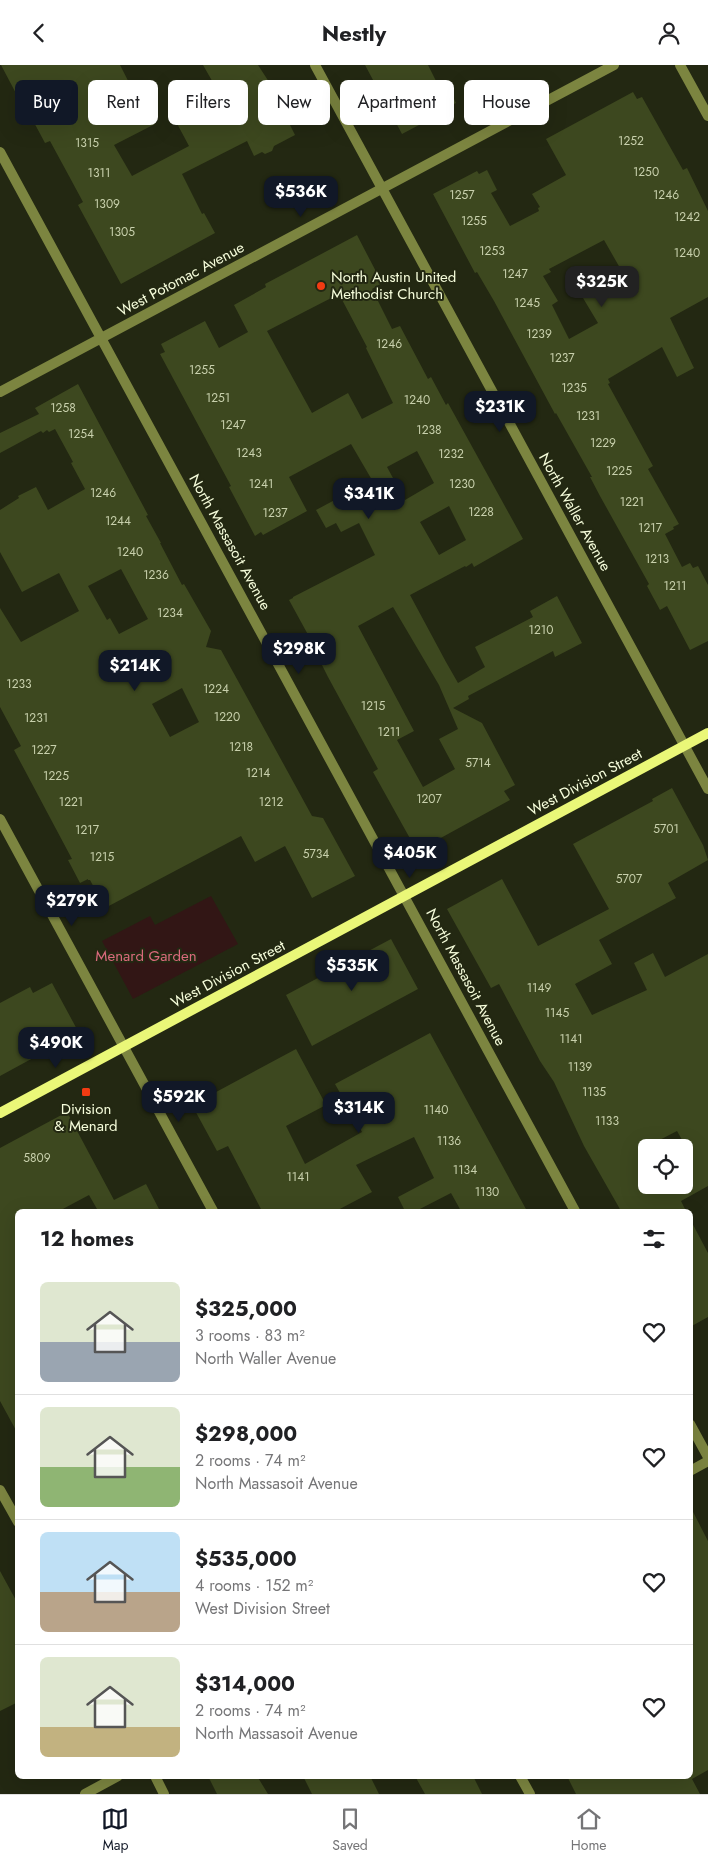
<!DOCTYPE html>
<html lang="en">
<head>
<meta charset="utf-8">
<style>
	body { margin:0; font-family:Jost,sans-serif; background:#f6f6f6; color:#202124; height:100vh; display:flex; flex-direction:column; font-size:19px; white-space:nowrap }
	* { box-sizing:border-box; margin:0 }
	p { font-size:16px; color:#757577 }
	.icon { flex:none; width:28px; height:28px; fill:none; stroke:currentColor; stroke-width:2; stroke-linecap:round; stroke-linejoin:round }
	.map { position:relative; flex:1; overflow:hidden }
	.drawer { position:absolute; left:15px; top:1144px; width:678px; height:570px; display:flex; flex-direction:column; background:#fff; border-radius:8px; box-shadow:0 5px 20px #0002 }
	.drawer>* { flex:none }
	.top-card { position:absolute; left:15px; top:15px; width:679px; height:45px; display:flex; gap:10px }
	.fabs { position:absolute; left:638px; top:1074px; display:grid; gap:10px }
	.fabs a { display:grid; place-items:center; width:55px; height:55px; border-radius:8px; background:#fff; box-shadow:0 5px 20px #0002; font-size:25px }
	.price { position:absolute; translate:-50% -42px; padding:0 11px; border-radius:10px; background:#111827; color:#fff; font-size:16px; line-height:32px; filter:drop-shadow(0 1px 2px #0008) }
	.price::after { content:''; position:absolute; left:50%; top:30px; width:15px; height:11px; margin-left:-8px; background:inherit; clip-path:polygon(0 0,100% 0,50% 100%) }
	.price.on { background:#222; color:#fff }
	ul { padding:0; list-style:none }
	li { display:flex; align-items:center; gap:15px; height:125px; padding:0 25px }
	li+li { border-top:1px solid #e0e0e0 }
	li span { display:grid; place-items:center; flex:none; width:140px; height:100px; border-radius:8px; color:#555 }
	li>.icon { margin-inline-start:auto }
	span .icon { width:60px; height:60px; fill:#fffc; stroke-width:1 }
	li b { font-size:21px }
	h2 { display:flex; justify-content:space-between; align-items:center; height:60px; padding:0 25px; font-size:21px }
	.tag { padding:0 18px; border-radius:8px; background:#fff; box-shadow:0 5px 20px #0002; font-size:18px; line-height:45px }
	.tag.on { background:#111827; color:#fff }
	header { display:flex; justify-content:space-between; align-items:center; height:65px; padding:0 25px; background:#fff; font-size:22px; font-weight:700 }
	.menu { display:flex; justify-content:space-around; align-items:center; height:70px; border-top:1px solid #e0e0e0; background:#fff; font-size:14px; color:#757577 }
	.menu a { display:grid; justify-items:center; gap:2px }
	.menu .on { color:#111827 }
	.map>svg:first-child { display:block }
	.green { fill:#321615 }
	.building { fill:#3d481f; fill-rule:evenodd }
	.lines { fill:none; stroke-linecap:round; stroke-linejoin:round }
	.minor { stroke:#7c8540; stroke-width:10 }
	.secondary { stroke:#eaf778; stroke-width:10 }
	.poi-dot { fill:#f23b12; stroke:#232812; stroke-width:2 }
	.labels { text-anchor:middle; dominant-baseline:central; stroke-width:4; stroke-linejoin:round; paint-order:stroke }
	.number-label { font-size:12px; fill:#c8d0ac }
	.poi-label { font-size:15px; fill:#f6fddb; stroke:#232812; text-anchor:start }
	.street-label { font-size:15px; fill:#f6fddb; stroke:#232812 }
	.park-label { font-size:15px; fill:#da6a7d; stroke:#232812 }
</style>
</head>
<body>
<header><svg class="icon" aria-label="back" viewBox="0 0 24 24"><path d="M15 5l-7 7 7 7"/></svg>Nestly<svg class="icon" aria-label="person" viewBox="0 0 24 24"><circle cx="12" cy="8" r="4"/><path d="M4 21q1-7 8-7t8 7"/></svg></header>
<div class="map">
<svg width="708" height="1729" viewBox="0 0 708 1729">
	<rect width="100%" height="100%" fill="#232812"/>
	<path class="green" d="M211,831l27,48 -105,55 -31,-58 48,-25 5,9z"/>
	<path class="building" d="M1,0h119l23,45 4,-2 8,16 -41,21 18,31 57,-30 -15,-28 45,-25 -16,-28h55l13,20 -7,31 17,-9 14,28 -21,11 -2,5 -7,3 -3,-2 -8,4 -7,-15 -65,33 20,40 2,-1 11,20 -94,51 -43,-79 5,-3 -14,-26 -19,-35 -5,2 -15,-28 -2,1z
		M365,0h63l10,20 2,-1 1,2 5,-3 10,20 -4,2 1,2 -51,27z
		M633,27l4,7 5,-2 41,73 4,-2 21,43v86l-38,21 24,50 -17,9 -15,-30 -54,32 2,4 -2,1 45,82 -5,3 31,55 -6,3 1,2 -9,5 17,33 8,-4 3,5 5,-2 10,19v56l-18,9 -23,-44 -7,4 -13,-24 2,-2 -49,-88 -10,-19h2l-36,-64 -1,1 -61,-113 -17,-29 -2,1 -42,-79 44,-23 2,3 8,-4 10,20 -6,3 19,33 29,-15 -1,-3 2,-1 -8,-13 34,-19 -20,-36zM604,175l20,35 -41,23 15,25 -29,16 -17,-34 6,-4 -15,-25 8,-4 -2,-3z
		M357,170l25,48 -10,6 20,40 8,-3 28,53 3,-2 15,28 2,-2 75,136 -49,28 -2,-4 -6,4 -1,-1 -55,29 36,67 12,21 27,-16 -10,-20 58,-30 -3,-6 27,-15 25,47 -27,14 -2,-6 -85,45 1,3 -16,9 29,15 33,62 -11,6 6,9 -93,51 -44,-79 5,-3 -50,-92 -7,-14 2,-1 -34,-62 4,-2v-1l82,-42 -16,-32 -18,9 -5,-9 -10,5 -10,-18 56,-30 -21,-36 -62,33 18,34 -44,24 -2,-3 -6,4 -26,-49 2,-1 -71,-132 5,-2 -4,-8 44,-23 14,27 29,-16 -14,-27 32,-18 -1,-3zM339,229l28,53 -1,1 27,55 -31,16 -14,-26 -36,20 -45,-82zM417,386l17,32 -29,17 -18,-33zM449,441l17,34 -27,15 -19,-33zM393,542l46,78 19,44 -19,10 16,30 -32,18 -26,-47 17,-9 -56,-105z
		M78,319l70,131 -2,1 15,27h-1l22,42 2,-1 27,47 -5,16 15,3 91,166 11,2 32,58 -43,22 -27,-52 -30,16 -14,-26 -136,72 -15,-28h-2v-1l-8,4 -12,-23 4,-1 -58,-109 7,-4 -21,-39v-99l21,34 58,-31 -20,-38 -37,19 -22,-40v-42l19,-12 -1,-2 18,-9 12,23 37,-21 -14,-26 2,-1 -18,-33 -6,3 -2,-2 -4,3 -2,-2 -41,22v-20l39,-19 -4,-6zM121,504l27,50 -29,15 -9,-16 -3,2 -19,-34zM182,623l17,34 -29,15 -18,-33z
		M672,723l31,57 5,15 -40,23 8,15 -77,42 13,24 -37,20 17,31 55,-25 -13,-27 19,-10 12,24 43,-23v232l-27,15 5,10h-65l-37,-65 -30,-64 -14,-21 -41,-77 -8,4 -44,-79 55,-30 36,67 71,-37 -36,-65 80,-43 -1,-2zM677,1066l13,23v31h-44v-38z
		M391,874l27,50 -106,57 -26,-51z
		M52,918l27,50 -79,43v-73l30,-16 3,6z
		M430,968l97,178h-66l-10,-18 -35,18h-11l-7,-14 36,-19 -20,-41 -58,28 16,27 -36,19h-74l-34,-65 -11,5 -25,-46 104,-56 30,56 -40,21 19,38 57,-32 -27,-48z
		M67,1047l47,88 32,-16 14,27h-68l5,-2 -8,-14 -30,16h-41v223l-18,-33v-253z
		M690,1154l18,34v64l-18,10z
		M690,1441l18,35v229l-16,9 8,15h-124l-9,-18h123z
		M0,1506l18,33v98l-18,9z
		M208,1711h49l11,18h-51z
		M303,1711h67l9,18h-67z
		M415,1711h58l9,18h-57z"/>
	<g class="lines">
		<path class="minor" d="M315,0l393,724
			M680,0l28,51
			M0,87l575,1059
			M0,327l614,-327
			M0,754l213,392
			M690,1359l18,33
			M690,1406l18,-10
			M0,1425l18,32
			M155,1711l9,18
			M520,1711l10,18
			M85,1729l33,-18"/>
		<path class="secondary" d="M0,1048l708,-380"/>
	</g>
	<g class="poi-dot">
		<circle cx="321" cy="221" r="5"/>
		<rect x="81" y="1022" width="10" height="10" rx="2.5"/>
	</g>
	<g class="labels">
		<g class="number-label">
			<text x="631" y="76">1252</text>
			<text x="87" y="78">1315</text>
			<text x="646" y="107">1250</text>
			<text x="99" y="108">1311</text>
			<text x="462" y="130">1257</text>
			<text x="666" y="130">1246</text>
			<text x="107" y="139">1309</text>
			<text x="687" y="152">1242</text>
			<text x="474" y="156">1255</text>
			<text x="122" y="167">1305</text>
			<text x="492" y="186">1253</text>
			<text x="687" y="188">1240</text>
			<text x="515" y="209">1247</text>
			<text x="527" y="238">1245</text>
			<text x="539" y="269">1239</text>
			<text x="389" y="279">1246</text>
			<text x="562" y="293">1237</text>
			<text x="202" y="305">1255</text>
			<text x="574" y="323">1235</text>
			<text x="218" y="333">1251</text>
			<text x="417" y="335">1240</text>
			<text x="63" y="343">1258</text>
			<text x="588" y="351">1231</text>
			<text x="233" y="360">1247</text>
			<text x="429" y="365">1238</text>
			<text x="81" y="369">1254</text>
			<text x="603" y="378">1229</text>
			<text x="249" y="388">1243</text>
			<text x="451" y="389">1232</text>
			<text x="619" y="406">1225</text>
			<text x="261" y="419">1241</text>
			<text x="462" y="419">1230</text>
			<text x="103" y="428">1246</text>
			<text x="632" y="437">1221</text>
			<text x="481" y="447">1228</text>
			<text x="275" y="448">1237</text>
			<text x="118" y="456">1244</text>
			<text x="650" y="463">1217</text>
			<text x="130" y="487">1240</text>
			<text x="657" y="494">1213</text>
			<text x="156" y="510">1236</text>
			<text x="675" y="521">1211</text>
			<text x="170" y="548">1234</text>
			<text x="541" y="565">1210</text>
			<text x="19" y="619">1233</text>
			<text x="216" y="624">1224</text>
			<text x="373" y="641">1215</text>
			<text x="227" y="652">1220</text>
			<text x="36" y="653">1231</text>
			<text x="389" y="667">1211</text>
			<text x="241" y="682">1218</text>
			<text x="44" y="685">1227</text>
			<text x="478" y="698">5714</text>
			<text x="258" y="708">1214</text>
			<text x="56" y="711">1225</text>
			<text x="429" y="734">1207</text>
			<text x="71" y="737">1221</text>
			<text x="271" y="737">1212</text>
			<text x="666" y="764">5701</text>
			<text x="87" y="765">1217</text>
			<text x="316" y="789">5734</text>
			<text x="102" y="792">1215</text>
			<text x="629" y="814">5707</text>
			<text x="539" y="923">1149</text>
			<text x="557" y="948">1145</text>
			<text x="571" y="974">1141</text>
			<text x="580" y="1002">1139</text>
			<text x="594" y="1027">1135</text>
			<text x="436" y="1045">1140</text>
			<text x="607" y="1056">1133</text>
			<text x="449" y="1076">1136</text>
			<text x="37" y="1093">5809</text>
			<text x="465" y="1105">1134</text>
			<text x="298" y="1112">1141</text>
			<text x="487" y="1127">1130</text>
		</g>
		<g class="poi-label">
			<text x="331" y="212">North Austin United<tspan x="331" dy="17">Methodist Church</tspan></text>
			<text x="86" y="1044" text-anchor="middle">Division<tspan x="86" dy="17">&amp; Menard</tspan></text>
		</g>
		<g class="street-label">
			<text transform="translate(181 214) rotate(-28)">West Potomac Avenue</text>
			<text transform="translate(575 447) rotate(61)">North Waller Avenue</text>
			<text transform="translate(230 477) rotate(61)">North Massasoit Avenue</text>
			<text transform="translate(585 717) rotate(-28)">West Division Street</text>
			<text transform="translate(228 909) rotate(-28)">West Division Street</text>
			<text transform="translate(466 912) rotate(62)">North Massasoit Avenue</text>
		</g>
		<g class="park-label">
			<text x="146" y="891">Menard Garden</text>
		</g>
	</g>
</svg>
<div class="fabs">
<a><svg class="icon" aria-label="locate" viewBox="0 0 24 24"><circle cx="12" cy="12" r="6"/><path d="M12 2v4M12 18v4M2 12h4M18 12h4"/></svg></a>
</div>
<b class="price" style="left:301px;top:153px">$536K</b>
<b class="price on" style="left:602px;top:243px">$325K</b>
<b class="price" style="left:500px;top:368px">$231K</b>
<b class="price" style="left:369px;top:455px">$341K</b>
<b class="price" style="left:299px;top:610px">$298K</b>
<b class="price" style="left:135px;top:627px">$214K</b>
<b class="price" style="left:410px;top:814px">$405K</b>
<b class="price" style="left:72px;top:862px">$279K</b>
<b class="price" style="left:352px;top:927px">$535K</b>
<b class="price" style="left:56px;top:1004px">$490K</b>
<b class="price" style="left:179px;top:1058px">$592K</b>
<b class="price" style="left:359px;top:1069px">$314K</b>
<div class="top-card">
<a class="tag on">Buy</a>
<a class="tag">Rent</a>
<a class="tag">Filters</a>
<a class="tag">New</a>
<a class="tag">Apartment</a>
<a class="tag">House</a>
</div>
<section class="drawer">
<h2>12 homes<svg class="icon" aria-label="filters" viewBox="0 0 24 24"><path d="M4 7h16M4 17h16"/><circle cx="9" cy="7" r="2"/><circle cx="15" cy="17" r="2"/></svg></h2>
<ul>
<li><span style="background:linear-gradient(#dfe7d0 60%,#9aa5b1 0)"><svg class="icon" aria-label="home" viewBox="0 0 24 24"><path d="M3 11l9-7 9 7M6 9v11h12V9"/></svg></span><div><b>$325,000</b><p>3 rooms · 83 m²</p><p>North Waller Avenue</p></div><svg class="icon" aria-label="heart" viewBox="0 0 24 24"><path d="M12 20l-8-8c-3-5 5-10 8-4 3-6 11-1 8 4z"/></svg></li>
<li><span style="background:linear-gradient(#dfe7d0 60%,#8fb573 0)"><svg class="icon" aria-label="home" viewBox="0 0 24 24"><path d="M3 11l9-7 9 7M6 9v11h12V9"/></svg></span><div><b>$298,000</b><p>2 rooms · 74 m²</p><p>North Massasoit Avenue</p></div><svg class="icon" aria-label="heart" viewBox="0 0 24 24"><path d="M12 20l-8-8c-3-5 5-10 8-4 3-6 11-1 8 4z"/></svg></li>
<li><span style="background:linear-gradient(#bfe0f5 60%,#b9a48a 0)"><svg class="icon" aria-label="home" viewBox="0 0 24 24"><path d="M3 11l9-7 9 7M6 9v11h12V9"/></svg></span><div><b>$535,000</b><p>4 rooms · 152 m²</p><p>West Division Street</p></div><svg class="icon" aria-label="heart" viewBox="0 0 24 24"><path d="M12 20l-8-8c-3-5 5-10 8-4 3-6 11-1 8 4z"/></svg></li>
<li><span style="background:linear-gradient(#dfe7d0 70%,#c2b280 0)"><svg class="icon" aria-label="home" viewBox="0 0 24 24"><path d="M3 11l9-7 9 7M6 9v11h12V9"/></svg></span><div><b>$314,000</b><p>2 rooms · 74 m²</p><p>North Massasoit Avenue</p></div><svg class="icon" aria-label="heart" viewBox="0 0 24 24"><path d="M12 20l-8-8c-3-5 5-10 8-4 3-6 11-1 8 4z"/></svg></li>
</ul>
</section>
</div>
<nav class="menu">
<a class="on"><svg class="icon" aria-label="map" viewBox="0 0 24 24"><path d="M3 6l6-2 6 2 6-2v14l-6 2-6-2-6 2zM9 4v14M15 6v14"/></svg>Map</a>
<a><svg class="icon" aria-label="saved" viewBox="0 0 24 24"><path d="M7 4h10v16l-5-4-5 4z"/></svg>Saved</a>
<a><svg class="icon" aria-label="home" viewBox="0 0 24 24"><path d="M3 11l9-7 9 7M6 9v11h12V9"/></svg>Home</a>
</nav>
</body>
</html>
